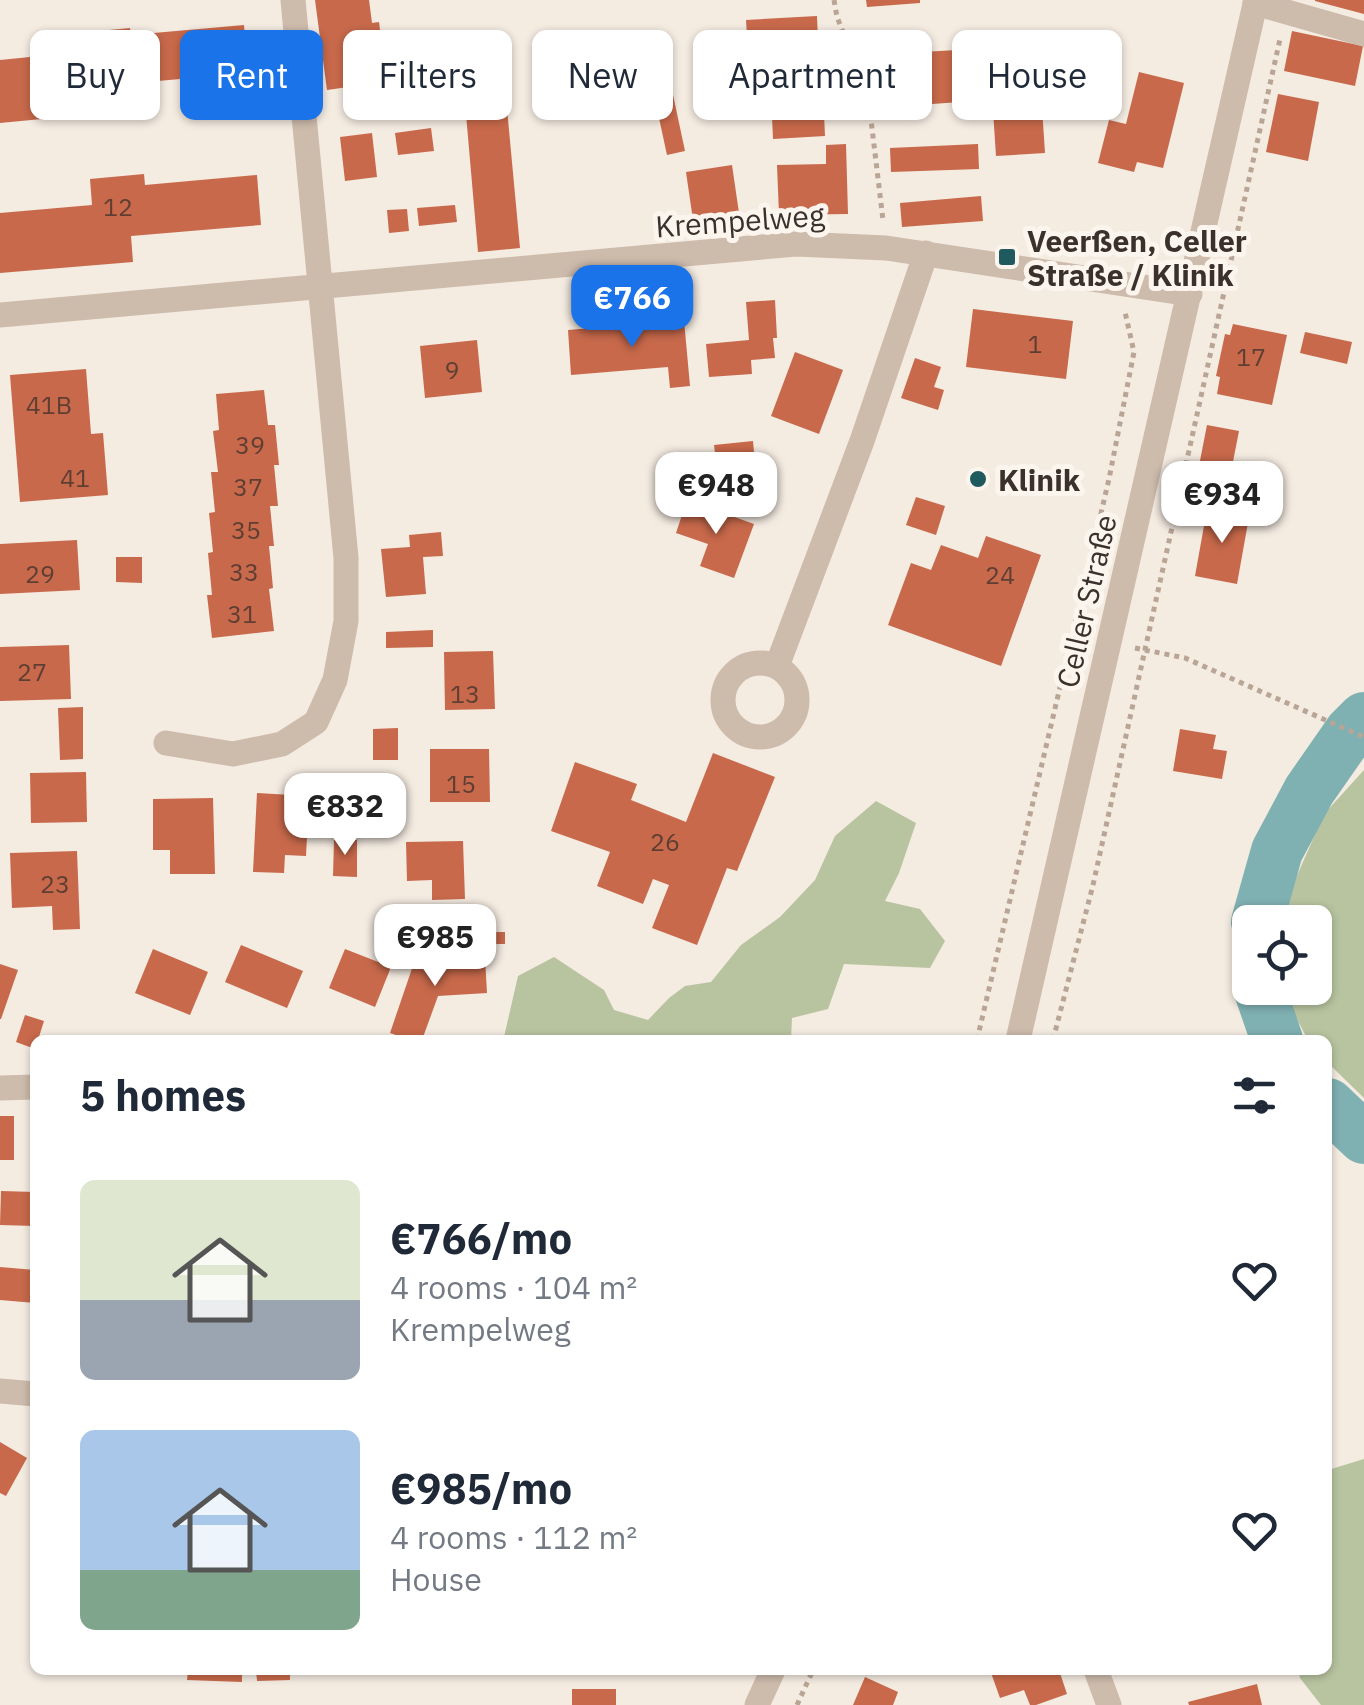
<!DOCTYPE html>
<html lang="en">
<head>
<meta charset="utf-8">
<style>
	body { margin:0; font-family:"IBM Plex Sans",sans-serif; background:#f6f6f7; color:#1f2937; height:100vh; display:flex; flex-direction:column; font-size:38px; white-space:nowrap }
	* { box-sizing:border-box; margin:0 }
	p { font-size:32px; color:#747a83 }
	.icon { flex:none; width:55px; height:55px; fill:none; stroke:currentColor; stroke-width:2; stroke-linecap:round; stroke-linejoin:round }
	.map { position:relative; flex:1; overflow:hidden }
	.details { position:absolute; left:30px; top:1035px; width:1302px; height:640px; display:flex; flex-direction:column; background:#fff; border-radius:15px; box-shadow:0 2px 8px #0004 }
	.details>* { flex:none }
	.banner { position:absolute; left:30px; top:30px; width:1305px; height:90px; display:flex; gap:20px }
	.controls { position:absolute; left:1232px; top:905px; display:grid; gap:20px }
	.controls a { display:grid; place-items:center; width:100px; height:100px; border-radius:15px; background:#fff; box-shadow:0 2px 8px #0004; font-size:50px }
	.price { position:absolute; translate:-50% -85px; padding:0 22px; border-radius:20px; background:#fff; color:#222; font-size:32px; line-height:65px; filter:drop-shadow(0 2px 5px #0008) }
	.price::after { content:''; position:absolute; left:50%; top:60px; width:30px; height:22px; margin-left:-15px; background:inherit; clip-path:polygon(0 0,100% 0,50% 100%) }
	.price.selected { background:#1a73e8; color:#fff }
	ul { padding:0; list-style:none }
	li { display:flex; align-items:center; gap:30px; height:250px; padding:0 50px }
	li span { display:grid; place-items:center; flex:none; width:280px; height:200px; border-radius:15px; color:#555 }
	li>.icon { margin-inline-start:auto }
	span .icon { width:120px; height:120px; fill:#fffc; stroke-width:1 }
	li b { font-size:42px }
	h2 { display:flex; justify-content:space-between; align-items:center; height:120px; padding:0 50px; font-size:42px }
	.tag { padding:0 35px; border-radius:15px; background:#fff; box-shadow:0 2px 8px #0004; font-size:35px; line-height:90px }
	.tag.selected { background:#1a73e8; color:#fff }
	.map>svg:first-child { display:block }
	.green { fill:#b8c4a0 }
	.lines { fill:none; stroke-linecap:round; stroke-linejoin:round }
	.river { stroke:#7fb0b2; stroke-width:52 }
	.building { fill:#c8694b }
	.path { stroke:#b9a596; stroke-width:5; stroke-dasharray:5 5; stroke-linecap:butt }
	.minor { stroke:#cdbbac; stroke-width:25 }
	.tertiary { stroke:#cdbbac; stroke-width:25 }
	.poi-dot { fill:#1f5a5e; stroke:#fbf5ee; stroke-width:4 }
	.labels { text-anchor:middle; dominant-baseline:central; stroke-width:10; stroke-linejoin:round; paint-order:stroke }
	.number-label { font-size:25px; fill:#5e3e33 }
	.street-label { font-size:30px; fill:#3b302b; stroke:#fbf5ee }
	.poi-label { font-size:30px; font-weight:bold; fill:#3b302b; stroke:#fbf5ee; text-anchor:start }
</style>
</head>
<body>
<div class="map">
<svg width="1364" height="1705" viewBox="0 0 1364 1705">
	<rect width="100%" height="100%" fill="#f4ebe1"/>
	<path class="green" d="M1364,770v328l-36,-35v-23h-20l-18,-34v-18h25v-66h-26l-1,-26 36,-82z
		M876,801l40,22 -17,50 -14,28 35,8 25,32 -15,27 -86,-4 -16,45 -36,9 -1,22h-284l-3,-3 14,-61 36,-19 50,33 10,20 34,10 21,-22 16,-12 26,-4 30,-37 39,-28 35,-37 20,-44z
		M1364,1459v246h-43l-21,-27 -2,-8h30v-200z"/>
	<g class="lines">
		<path class="river" d="M1257,922l20,-71 32,-60 41,-59 14,-14
			M1259,988l18,52
			M1328,1104l36,34"/>
	</g>
	<path class="building" d="M315,0h54l3,23 7,-1 10,76 -32,5 -2,-17 -28,4z
		M866,0h54v3l-53,4z
		M1315,0h49v14l-49,-13z
		M817,16l2,49 -70,4 -3,-49z
		M244,25l4,48 -124,11 2,27 -126,12v-63l80,-8 -2,-19 52,-5 1,7z
		M1292,31l71,15 -8,40 -71,-15z
		M988,32l66,9 57,3 -2,24 -57,-4 -68,-10z
		M957,50l3,52 -69,5 -4,-53z
		M1139,72l45,11 -21,85 -26,-6 -3,10 -36,-9 11,-43 17,4z
		M669,76l16,75 -18,4 -16,-74z
		M1040,77l5,76 -49,3 -5,-76z
		M505,87l15,161 -42,4 -14,-161z
		M1278,94l41,8 -11,59 -42,-9z
		M824,114l1,22 -52,3 -1,-22z
		M431,128l3,23 -36,4 -3,-22z
		M372,133l5,44 -32,4 -5,-44z
		M846,144l2,70 -69,1 -2,-50 49,-1v-19z
		M978,144l1,25 -88,3 -1,-24z
		M732,165l7,48 -46,7 -7,-48z
		M144,174l1,11 112,-10 4,50 -130,11 2,26 -133,11v-60l92,-8 -2,-26z
		M981,196l2,25 -81,6 -2,-24z
		M455,205l2,17 -38,4 -2,-18z
		M407,209l2,22 -20,2 -2,-23z
		M775,300l2,38h-4l2,20 -24,2 1,14 -43,3 -3,-33 43,-4 -3,-38z
		M973,309l100,12 -7,58 -100,-12z
		M684,320l6,66 -20,2 -2,-21 -97,8 -3,-45z
		M1233,324l54,11 -15,70 -55,-11 3,-17 -4,-1 9,-42 5,1z
		M1305,332l47,10 -5,22 -47,-11z
		M477,340l5,52 -57,6 -5,-52z
		M795,352l48,18 -24,64 -48,-18z
		M915,358l26,9 -7,20 10,3 -6,20 -37,-12z
		M86,369l5,65 12,-1 5,62 -88,7 -10,-127z
		M264,390l4,35h7l4,40h-5l4,41h-8l4,40h-5l4,42 -4,1 5,42 -62,7 -5,-43h5l-4,-42 5,-1 -4,-39 6,-1 -4,-40h7l-5,-41 6,-1 -3,-36z
		M1207,425l32,6 -10,51 -32,-6z
		M753,441l3,34 -38,3 -4,-33z
		M916,497l29,9 -9,29 -30,-10z
		M687,500l67,24 -20,54 -34,-12 8,-22 -32,-11z
		M1207,509l42,8 -12,67 -42,-8z
		M441,532l2,24 -20,1 3,37 -40,3 -5,-48 29,-2 -1,-12z
		M986,536l55,19 -40,111 -113,-41 23,-62 20,7 10,-25 37,13z
		M77,540l3,50 -80,4v-50z
		M116,557h26v26l-26,-1z
		M433,630v17l-47,1v-16z
		M69,645l2,54 -71,2v-54z
		M493,651l2,58 -50,1 -1,-58z
		M83,707v52l-23,1 -2,-52z
		M398,728v32h-25v-31z
		M1180,729l36,6 -3,14 14,2 -5,28 -49,-8z
		M430,749h59l1,53h-60z
		M713,753l62,24 -38,94 -10,-3 -30,77 -45,-17 17,-43 -16,-6 -10,25 -46,-18 13,-34 -59,-21 24,-69 62,22 -6,16 55,22z
		M86,772l1,50 -56,1 -1,-50z
		M257,793l52,3 -3,60 -21,-1 -1,18 -31,-1z
		M213,798l2,76h-45v-24h-17v-51z
		M334,840h23v37l-24,-1z
		M463,841l2,58 -33,1v-20l-25,1 -1,-39z
		M77,851l3,78 -27,1 -1,-24 -40,2 -2,-55z
		M479,932h26v12h-26z
		M241,945l62,26 -16,37 -62,-26z
		M419,948l31,11 35,-1 2,35 -49,3 -16,44h-12l-20,-7z
		M153,949l55,23 -18,43 -55,-22z
		M345,949l46,18 -16,40 -46,-19z
		M0,964l18,6 -17,49h-1z
		M25,1015l19,6 -6,19h-3v9l-19,-7z
		M0,1116h14v44h-14z
		M1,1191l34,1v34l-35,-1z
		M0,1267l35,3v33l-35,-3z
		M0,1442l27,16 -21,38 -6,-3z
		M188,1670h54v12l-55,-2z
		M256,1670h34v10l-33,1z
		M990,1670h69l8,24 -31,11h-6l-6,-15 -24,8z
		M865,1677l33,15 -5,13h-40z
		M1257,1684l5,21h-73l-1,-3z
		M572,1689h44v16h-44z"/>
	<g class="lines">
		<path class="path" d="M834,0l3,17 31,78 15,125
			M1135,648l50,10 179,79
			M977,1040l132,-561 25,-127 -9,-40
			M1053,1040l40,-155 187,-846
			M797,1705l16,-35"/>
		<path class="minor" d="M1255,3l109,31
			M0,315l796,-71 90,4 304,46
			M723 700a37 37 0 1 1 74 0a37 37 0 1 1-74 0Z
			M777,666l85,-225 64,-188
			M166,743l67,11 49,-10 34,-22 19,-42 11,-59v-63l-53,-558
			M0,1088l35,-1
			M0,1391l35,3
			M1096,1670l13,35"/>
		<path class="tertiary" d="M1018,1040l238,-1040
			M757,1705l16,-35"/>
	</g>
	<g class="poi-dot">
		<rect x="997" y="247" width="20" height="20" rx="5"/>
		<circle cx="978" cy="479" r="10"/>
	</g>
	<g class="labels">
		<g class="number-label">
			<text x="118" y="206">12</text>
			<text x="1035" y="343">1</text>
			<text x="1251" y="356">17</text>
			<text x="452" y="369">9</text>
			<text x="49" y="404">41B</text>
			<text x="250" y="444">39</text>
			<text x="75" y="477">41</text>
			<text x="248" y="486">37</text>
			<text x="246" y="529">35</text>
			<text x="244" y="571">33</text>
			<text x="40" y="573">29</text>
			<text x="1000" y="574">24</text>
			<text x="242" y="613">31</text>
			<text x="32" y="671">27</text>
			<text x="465" y="693">13</text>
			<text x="461" y="783">15</text>
			<text x="665" y="841">26</text>
			<text x="55" y="883">23</text>
		</g>
		<g class="street-label">
			<text transform="translate(740 220) rotate(-4)">Krempelweg</text>
			<text transform="translate(1086 601) rotate(-77)">Celler Straße</text>
		</g>
		<g class="poi-label">
			<text x="1027" y="240">Veerßen, Celler<tspan x="1027" dy="34">Straße / Klinik</tspan></text>
			<text x="998" y="479">Klinik</text>
		</g>
	</g>
</svg>
<div class="controls">
<a><svg class="icon" aria-label="locate" viewBox="0 0 24 24"><circle cx="12" cy="12" r="6"/><path d="M12 2v4M12 18v4M2 12h4M18 12h4"/></svg></a>
</div>
<b class="price selected" style="left:632px;top:350px">€766</b>
<b class="price" style="left:716px;top:537px">€948</b>
<b class="price" style="left:1222px;top:546px">€934</b>
<b class="price" style="left:345px;top:858px">€832</b>
<b class="price" style="left:435px;top:989px">€985</b>
<div class="banner">
<a class="tag">Buy</a>
<a class="tag selected">Rent</a>
<a class="tag">Filters</a>
<a class="tag">New</a>
<a class="tag">Apartment</a>
<a class="tag">House</a>
</div>
<section class="details">
<h2>5 homes<svg class="icon" aria-label="filters" viewBox="0 0 24 24"><path d="M4 7h16M4 17h16"/><circle cx="9" cy="7" r="2"/><circle cx="15" cy="17" r="2"/></svg></h2>
<ul>
<li><span style="background:linear-gradient(#dfe7d0 60%,#9aa5b1 0)"><svg class="icon" aria-label="home" viewBox="0 0 24 24"><path d="M3 11l9-7 9 7M6 9v11h12V9"/></svg></span><div><b>€766/mo</b><p>4 rooms · 104 m²</p><p>Krempelweg</p></div><svg class="icon" aria-label="heart" viewBox="0 0 24 24"><path d="M12 20l-8-8c-3-5 5-10 8-4 3-6 11-1 8 4z"/></svg></li>
<li><span style="background:linear-gradient(#a9c7e8 70%,#7fa58c 0)"><svg class="icon" aria-label="home" viewBox="0 0 24 24"><path d="M3 11l9-7 9 7M6 9v11h12V9"/></svg></span><div><b>€985/mo</b><p>4 rooms · 112 m²</p><p>House</p></div><svg class="icon" aria-label="heart" viewBox="0 0 24 24"><path d="M12 20l-8-8c-3-5 5-10 8-4 3-6 11-1 8 4z"/></svg></li>
</ul>
</section>
</div>
</body>
</html>
